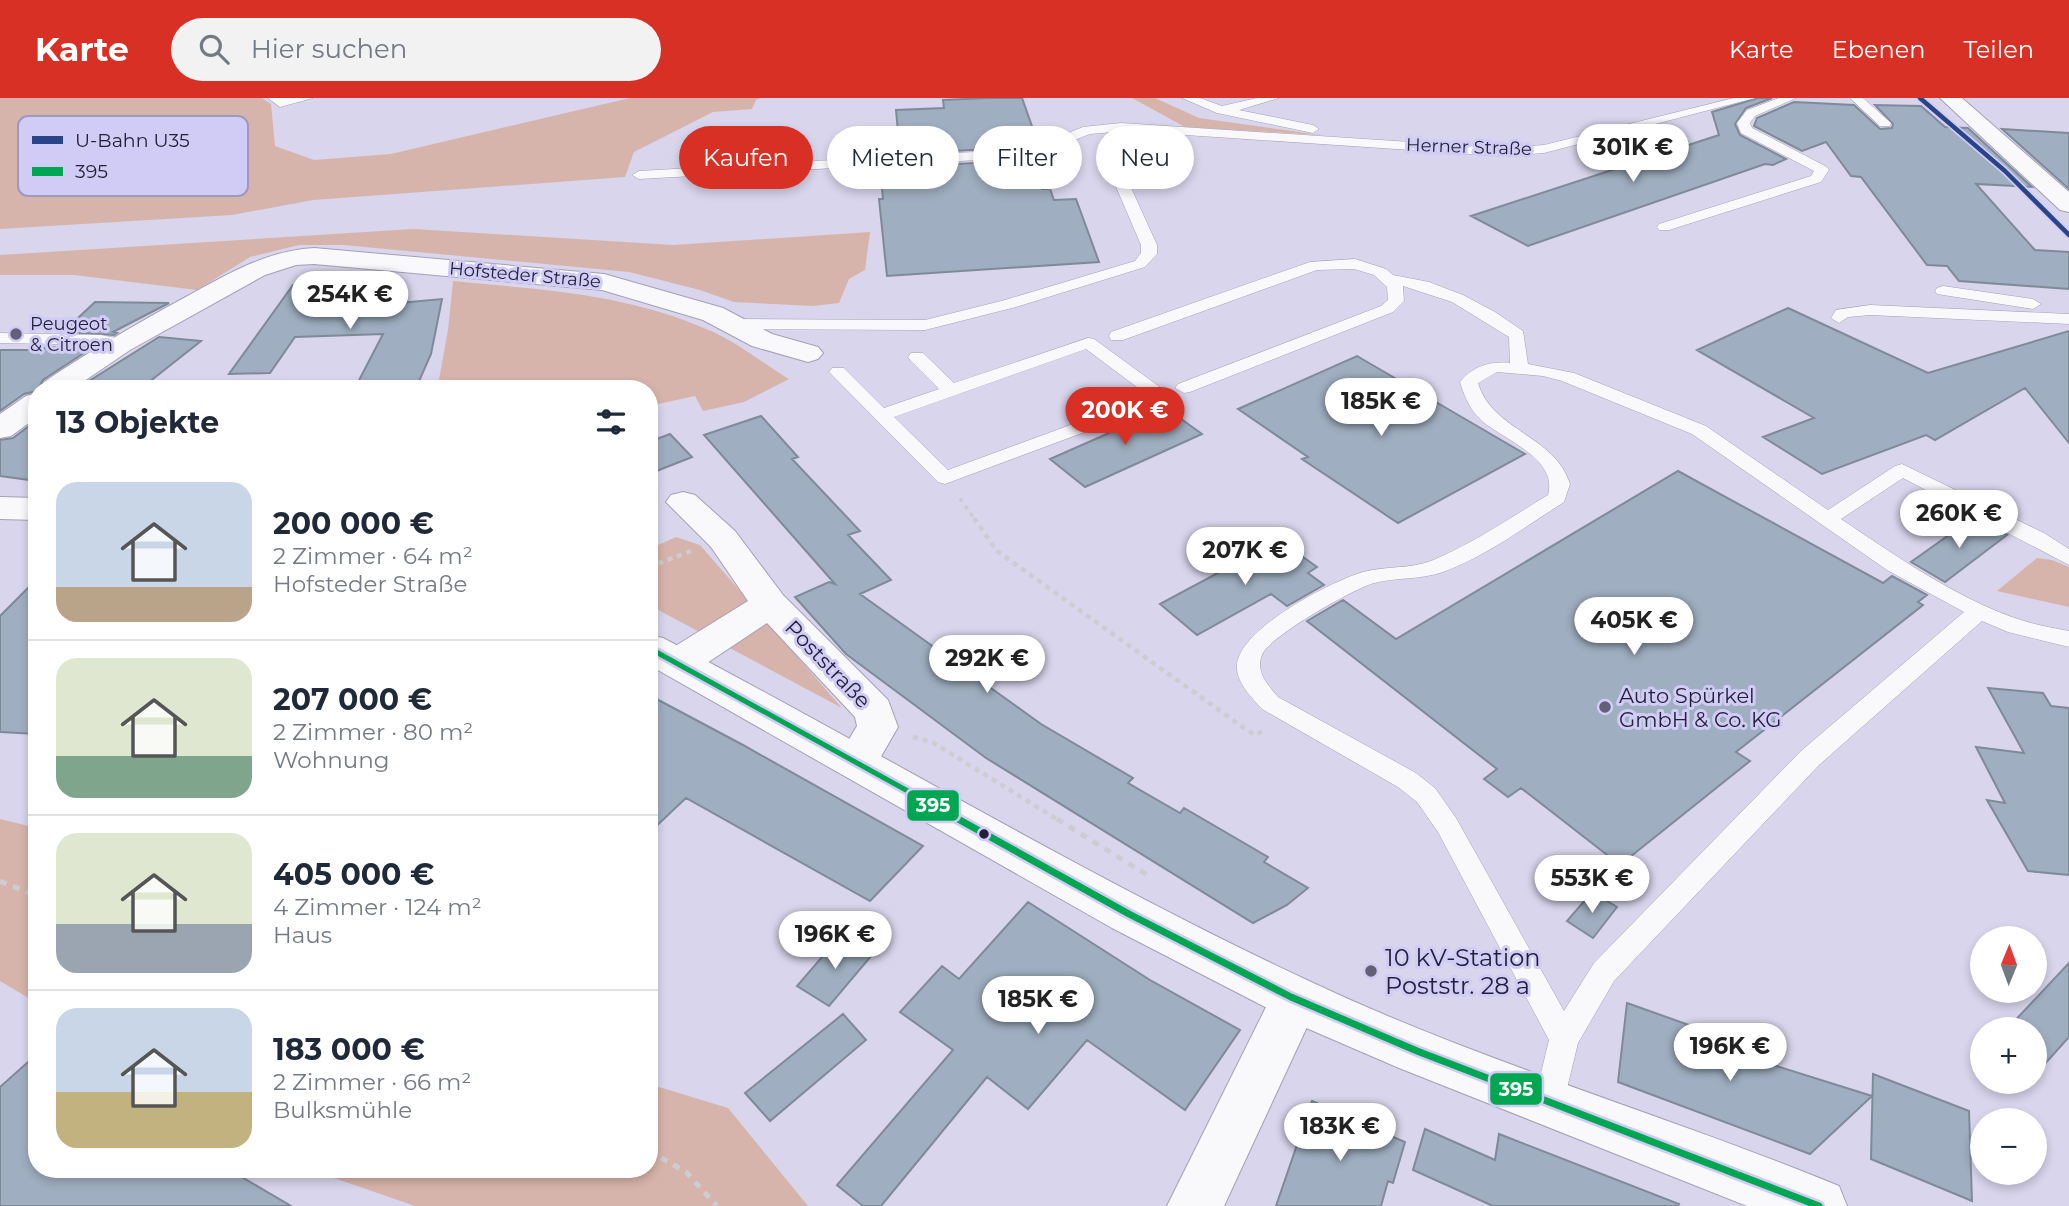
<!DOCTYPE html>
<html lang="de">
<head>
<meta charset="utf-8">
<style>
	body { margin:0; font-family:Montserrat,sans-serif; background:#f2f2f3; color:#1f2937; height:100vh; display:flex; flex-direction:column; font-size:26px; white-space:nowrap }
	* { box-sizing:border-box; margin:0 }
	p { font-size:23px; color:#747a83 }
	.icon { flex:none; width:38px; height:38px; fill:none; stroke:currentColor; stroke-width:2; stroke-linecap:round; stroke-linejoin:round }
	.map { position:relative; flex:1; overflow:hidden }
	.side { position:absolute; left:28px; top:282px; width:630px; height:798px; display:flex; flex-direction:column; background:#fff; border-radius:28px; box-shadow:0 4px 10px #0003 }
	.side>* { flex:none }
	.guide { position:absolute; left:679px; top:28px; width:665px; height:63px; display:flex; gap:14px }
	.needle { width:46px; rotate:1deg }
	.fabs { position:absolute; left:1970px; top:828px; display:grid; gap:14px }
	.fabs a { display:grid; place-items:center; width:77px; height:77px; border-radius:50%; background:#fff; box-shadow:0 4px 10px #0003; font-size:35px }
	.price { position:absolute; translate:-50% -60px; padding:0 16px; border-radius:24px; background:#fff; color:#222; font-size:23px; line-height:46px; filter:drop-shadow(0 2px 4px #0008) }
	.price::after { content:''; position:absolute; left:50%; top:42px; width:21px; height:16px; margin-left:-10px; background:inherit; clip-path:polygon(0 0,100% 0,50% 100%) }
	.price.on { background:#d93025; color:#fff }
	ul { padding:0; list-style:none }
	li { display:flex; align-items:center; gap:21px; height:175px; padding:0 28px }
	li+li { border-top:2px solid #e0e1e3 }
	li span { display:grid; place-items:center; flex:none; width:196px; height:140px; border-radius:21px; color:#555 }
	li>.icon { margin-inline-start:auto }
	span .icon { width:84px; height:84px; fill:#fffc; stroke-width:1 }
	li b { font-size:30px }
	h2 { display:flex; justify-content:space-between; align-items:center; height:84px; padding:0 28px; font-size:30px }
	.chip { padding:0 24px; border-radius:32px; background:#fff; box-shadow:0 4px 10px #0003; font-size:24px; line-height:63px }
	.chip.on { background:#d93025; color:#fff }
	header { display:flex; align-items:center; gap:42px; box-sizing:border-box; height:98px; padding:0 35px; background:#d93025; color:#fff }
	header strong { font-size:33px }
	nav { display:flex; gap:38px; margin-inline-start:auto; font-size:24px }
	.search { width:490px; height:63px; background:#f2f2f3; display:flex; align-items:center; gap:18px; box-sizing:border-box; padding:0 24px; border-radius:38px; color:#747a83; font-size:26px }
	.map>svg:first-child { display:block }
	.green { fill:#d7b4ab }
	.building { fill:#9faec0; stroke:#7f8a99; stroke-width:2 }
	.lines { fill:none; stroke-linecap:round; stroke-linejoin:round }
	.service-casing { stroke:#a3a0b6; stroke-width:1 }
	.minor-casing { stroke:#a3a0b6; stroke-width:2 }
	.tertiary-casing { stroke:#a3a0b6; stroke-width:2 }
	.primary-casing { stroke:#a3a0b6; stroke-width:2 }
	.path-far2 { stroke:#cdccd3; stroke-width:3.5; stroke-dasharray:4.5 4.5; stroke-linecap:butt }
	.path-far1 { stroke:#cdccd3; stroke-width:4.5; stroke-dasharray:5 5; stroke-linecap:butt }
	.path { stroke:#cdccd3; stroke-width:5; stroke-dasharray:7 7; stroke-linecap:butt }
	.service { fill:#f9f9fc; fill-rule:evenodd }
	.minor { fill:#f9f9fc; fill-rule:evenodd }
	.tertiary { fill:#f9f9fc; fill-rule:evenodd }
	.primary { fill:#f9f9fc; fill-rule:evenodd }
	.bus-1-far1-casing { stroke:#d1ccf5; stroke-width:10 }
	.bus-1-casing { stroke:#d1ccf5; stroke-width:12 }
	.bus-1-far1 { stroke:#00a651; stroke-width:5 }
	.bus-1 { stroke:#00a651; stroke-width:7 }
	.metro-1-casing { stroke:#d1ccf5; stroke-width:8 }
	.metro-1 { stroke:#294488; stroke-width:4.5 }
	.poi-dot { fill:#625f77; stroke:#d1ccf5; stroke-width:2.5 }
	.bus-dot { fill:#231f38; stroke:#d1ccf5; stroke-width:2.5 }
	.labels { text-anchor:middle; dominant-baseline:central; stroke-width:6; stroke-linejoin:round; paint-order:stroke }
	.far-street-label { font-size:18px; fill:#231f38; stroke:#d1ccf5 }
	.far-poi-label { font-size:18px; fill:#231f38; stroke:#d1ccf5; text-anchor:start }
	.street-label { font-size:21px; fill:#231f38; stroke:#d1ccf5 }
	.poi-label { font-size:21px; fill:#231f38; stroke:#d1ccf5; text-anchor:start }
	.near-poi-label { font-size:24px; fill:#231f38; stroke:#d1ccf5; text-anchor:start }
	.key { fill:#d1ccf5; stroke:#9d98bc; stroke-width:2 }
	.key-label { font-size:19px; fill:#231f38 }
	.line-badge { stroke:#d1ccf5; stroke-width:2.5 }
	.badge-label { font-size:19px; text-anchor:middle; font-weight:bold; fill:#fff }
</style>
</head>
<body>
<header>
<strong>Karte</strong>
<div class="search"><svg class="icon" aria-label="search" viewBox="0 0 24 24"><circle cx="10" cy="10" r="6"/><path d="M15 15l6 6"/></svg>Hier suchen</div>
<nav><a>Karte</a><a>Ebenen</a><a>Teilen</a></nav>
</header>
<div class="map">
<svg width="2069" height="1108" viewBox="0 0 2069 1108">
	<rect width="100%" height="100%" fill="#d8d5ec"/>
	<path class="green" d="M0,0h262l9,6 4,42 39,14 77,-6 239,-56h131l-5,2 -4,9 -39,3 -79,40 -9,25 -312,23 -81,15 -232,14z
		M1132,0h23l44,20 122,17 -136,-8z
		M413,131l260,16 197,-13 -5,38 -16,9 -10,24 -26,3 -79,-4 -34,-12 -71,-18 -285,-27h-45l-49,12 -53,33 -123,-15h-74v-20z
		M453,183c90,9 173,12 258,50 27,12 53,33 78,48l-45,23 -41,9 -8,-15 -46,10v-18h-209l-2,-3 10,-55z
		M676,439l24,8 142,163 -193,-103v-56z
		M2037,460l15,2 17,7v40l-72,-16z
		M0,721l37,9v175l-37,-22z
		M649,986l79,24 80,98h-393l-107,-37h341z"/>
	<path class="building" d="M987,0h35l11,31 -13,1 6,17 -147,8 -1,-11 21,-1 -3,-33 48,-2 -1,-8z
		M1758,0h14l-26,10 -11,16 5,11 46,24 -13,6 -8,-1 -237,82 -57,-30 248,-81 -7,-23z
		M1794,4l60,3 26,24 12,-1 1,-4 -18,-19 46,1 24,21 23,1 64,59 -56,-3 59,66 34,2v37l-110,-8 -12,-15 -20,-1 -66,-88 -10,-1 -25,-34 -24,9 -48,-25 3,-8z
		M2002,31l67,4v56z
		M1031,62l11,29h8l4,11 22,-1 23,63 -212,14 -8,-77h4l-3,-31z
		M356,185l30,4 -10,18 66,-6 -11,55 -15,34h-61l28,-54 -88,3 -25,36 -41,1 64,-89z
		M95,204l74,1 -56,29 4,1 -3,2 -51,-3z
		M1788,210l140,65 141,-42v112l-44,-55 -90,52 -9,-5 -104,39 -59,-37 51,-19 -117,-68z
		M159,239l42,4 -57,45 -66,2z
		M46,249h47l-50,33 -6,11 -13,3 -24,17v-61h42z
		M1357,258l168,98 -127,69 -96,-64 6,-2 -70,-48z
		M1166,310l36,26 -117,53 -35,-28z
		M761,318l37,41 -6,2 68,72 -12,4 43,45 -31,14 181,130 92,54 -5,5 52,30 4,-5 84,49 -4,5 44,26 -21,17 -34,18 -267,-165 -140,-104 -51,-57 34,-15 6,2 -131,-149z
		M37,322v61l-37,-5v-36l13,-2z
		M670,336l22,23 -43,17v-32z
		M1678,373l205,112 9,-7 35,19 -9,7 5,3 -187,147 14,9 -130,104 -99,-77 -13,9 -24,-18 13,-10 -190,-148 36,-21 53,39z
		M1973,420l34,17 -62,47 -34,-20z
		M1279,442l38,27 -9,6 16,12 -37,21 -16,-12 -74,41 -37,-31z
		M37,481v155l-37,-2v-116z
		M1988,590l55,5 8,13 18,2v167l-41,-4 -41,-71 18,3 -29,-56 48,6z
		M649,597l94,50 180,101 -53,55 -184,-103 -37,35z
		M1592,794l25,15 -24,31 -26,-17z
		M1028,804l122,78 90,50 -55,80 -98,-70 -59,69 -41,-32 -106,129h-18l-26,-21 116,-135 -53,-38 42,-46 17,13z
		M841,837l31,20 -43,51 -32,-20z
		M2069,865v74l-34,38v-46h-28z
		M1627,905l90,32 -1,12 156,49 -62,58 -192,-72z
		M843,916l23,26 -96,81 -25,-28z
		M37,956v115h191l63,37h-291v-119z
		M1873,976l96,37 3,90 -101,-42z
		M1312,1003l93,41 -12,41 -5,-2 -7,25h-105z
		M1425,1031l70,31 4,-26 180,70 -1,2h-185l-80,-36z"/>
	<g class="lines">
		<g class="service-casing">
			<path id="service" d="M268,0h45l-33,9z
				M1182,0h18l22,8 35,-8h22l-40,12 74,15 6,4 -6,4 -96,-20z
				M1734,0h21l-211,55 -43,3 -375,-25 -13,17 44,97v9l-12,13 -129,40 -91,23 -192,-1 -8,-5 8,-5 192,1 80,-20 130,-39 6,-8v-8l-42,-98 14,-15 -23,2 -59,23 -392,22 -7,-4 7,-4 390,-22 54,-22 38,-4 380,25 43,-3z
				M1779,0h17l-41,18 -5,7 2,5 75,39 2,3 -8,12 -152,48h-10l-2,-3 2,-3 152,-48 3,-5 -73,-38 -4,-10 10,-13z
				M1850,0h13l28,25 -1,3h-10z
				M1355,161l31,10 7,6 36,7 34,13 32,17 28,19 5,33 46,9 132,53 122,84 67,-44 7,-2 142,69 25,16v16l-166,-87 -62,41c53,36 120,82 180,101 15,5 32,8 48,11v16l-61,-15 -26,-11 -163,144 -205,216 -36,62 -17,70 -11,4 -11,-4 -5,-11 15,-62 -111,-208 -21,-30 -19,-15 -136,-78c-10,-11 -24,-25 -25,-40 -4,-38 95,-88 126,-97 22,-6 47,-3 68,-11 42,-17 79,-43 117,-66 11,-39 -50,-56 -71,-79 -9,-11 -13,-21 -17,-34 13,-16 30,-21 50,-19l-1,-26 -57,-35 -49,-16 1,15 -11,11 -203,80 -6,1 -9,-5 3,-4 203,-78 7,-6 -1,-13 -13,-12 -20,-6 -37,1 -194,70h-12l-2,-4 2,-4 199,-70zM1497,274l46,4 19,5 130,53 195,136 77,42 -163,139 -207,212 -30,48 -108,-193 -21,-30 -19,-15 -138,-76c-10,-12 -23,-25 -16,-42 6,-18 93,-67 112,-72 23,-6 46,-3 69,-11 43,-16 82,-45 121,-70l6,-18c-15,-49 -78,-53 -92,-101z
				M1943,188l90,13 8,5 -8,5 -96,-15 -2,-3 2,-3z
				M1870,207l199,9v10l-199,-9 -22,2 -9,6 -8,-5 5,-8z
				M0,235l101,2 25,5 2,4 -8,5 -19,-4 -101,-2z
				M1088,240l6,1 74,54 3,4 -3,4 -223,83 -7,-2 -109,-110 3,-4h12l40,40 55,-19 -28,-28 -3,-4 3,-4h12l31,30zM1086,251l63,47 -201,74 -54,-53z"/>
		</g>
		<g class="minor-casing">
			<path id="minor" d="M314,150l290,26 119,34 49,26 46,13 5,6 -5,6 -10,3 -56,-16 -49,-26 -101,-30 -288,-26 -18,1 -31,10 -135,75 -56,38h-34l4,-6c46,-31 92,-58 140,-84 42,-23 81,-47 130,-50z
				M37,295v24l-26,19 -11,2v-24l26,-18z
				M683,394l12,3 40,36 48,64 105,105 10,27 -27,47 -15,5 -15,-5 -6,-11 22,-37 -2,-9 -88,-94 -75,50 -14,4 -14,-4 -5,-10 5,-10 84,-52 -37,-54 -45,-45 5,-7z
				M1295,879l17,6 8,16 -96,207h-57l111,-223z"/>
		</g>
		<g class="tertiary-casing">
			<path id="tertiary" d="M0,399l37,1v22l-37,-1z
				M649,537l14,3c216,113 425,240 646,343 171,81 355,133 530,205l8,20h-100l-348,-138 -95,-41 -192,-99 -463,-263z"/>
		</g>
		<g class="primary-casing">
			<path id="primary" d="M1940,0h22l107,94v20l-9,-2z"/>
		</g>
		<path class="path-far2" d="M960,400l15,22"/>
		<path class="path-far1" d="M974,420l23,33 247,177 11,7 8,-4
			M649,469l42,-16
			M913,639l19,5 128,79"/>
		<path class="path" d="M1057,721l95,59
			M0,783l37,15
			M649,1053l37,21 31,34"/>
		<use href="#service" class="service"/>
		<use href="#minor" class="minor"/>
		<use href="#tertiary" class="tertiary"/>
		<use href="#primary" class="primary"/>
		<g class="bus-1-far1-casing">
			<path id="bus-1-far1" d="M649,550l313,173"/>
		</g>
		<g class="bus-1-casing">
			<path id="bus-1" d="M958,721l171,95 162,83 126,54 402,155"/>
		</g>
		<use href="#bus-1-far1" class="bus-1-far1"/>
		<use href="#bus-1" class="bus-1"/>
		<g class="metro-1-casing">
			<path id="metro-1" d="M1920,0l85,73 64,64"/>
		</g>
		<use href="#metro-1" class="metro-1"/>
	</g>
	<g class="poi-dot">
		<circle cx="16" cy="236" r="7"/>
		<circle cx="1605" cy="609" r="7"/>
		<circle cx="1371" cy="873" r="7"/>
	</g>
	<circle class="bus-dot" cx="984" cy="736" r="6"/>
	<g class="labels">
		<g class="far-street-label">
			<text transform="translate(1469 49) rotate(2)">Herner Straße</text>
			<text transform="translate(525 177) rotate(5)">Hofsteder Straße</text>
		</g>
		<g class="far-poi-label">
			<text x="30" y="226">Peugeot<tspan x="30" dy="21">&amp; Citroen</tspan></text>
		</g>
		<g class="street-label">
			<text transform="translate(828 566) rotate(46)">Poststraße</text>
		</g>
		<g class="poi-label">
			<text x="1619" y="597">Auto Spürkel<tspan x="1619" dy="24">GmbH &amp; Co. KG</tspan></text>
		</g>
		<g class="near-poi-label">
			<text x="1385" y="859">10 kV-Station<tspan x="1385" dy="28">Poststr. 28 a</tspan></text>
		</g>
	</g>
	<rect x="18" y="18" width="230" height="80" rx="10" class="key"/>
	<rect x="32" y="38" width="31" height="8" fill="#294488"/>
	<rect x="32" y="69" width="31" height="9" fill="#00a651"/>
	<g class="key-label">
		<text x="75" y="49">U-Bahn U35</text>
		<text x="75" y="80">395</text>
	</g>
	<g class="line-badge">
		<rect x="906" y="691" width="54" height="33" rx="7" fill="#00a651"/>
		<rect x="1489" y="974" width="54" height="34" rx="7" fill="#00a651"/>
	</g>
	<g class="badge-label">
		<text x="933" y="714">395</text>
		<text x="1516" y="998">395</text>
	</g>
</svg>
<div class="fabs">
<a><svg class="needle" viewBox="-14 -14 28 28"><path d="M0-13l5 13h-10z" fill="#e53935"/><path d="M0 13l5-13h-10z" fill="#747a83"/></svg></a>
<a>+</a>
<a>−</a>
</div>
<b class="price" style="left:1633px;top:86px">301K €</b>
<b class="price" style="left:350px;top:233px">254K €</b>
<b class="price" style="left:1381px;top:340px">185K €</b>
<b class="price on" style="left:1125px;top:349px">200K €</b>
<b class="price" style="left:1959px;top:452px">260K €</b>
<b class="price" style="left:1245px;top:489px">207K €</b>
<b class="price" style="left:1634px;top:559px">405K €</b>
<b class="price" style="left:987px;top:597px">292K €</b>
<b class="price" style="left:1592px;top:817px">553K €</b>
<b class="price" style="left:835px;top:873px">196K €</b>
<b class="price" style="left:1038px;top:938px">185K €</b>
<b class="price" style="left:1730px;top:985px">196K €</b>
<b class="price" style="left:1340px;top:1065px">183K €</b>
<div class="guide">
<a class="chip on">Kaufen</a>
<a class="chip">Mieten</a>
<a class="chip">Filter</a>
<a class="chip">Neu</a>
</div>
<section class="side">
<h2>13 Objekte<svg class="icon" aria-label="filters" viewBox="0 0 24 24"><path d="M4 7h16M4 17h16"/><circle cx="9" cy="7" r="2"/><circle cx="15" cy="17" r="2"/></svg></h2>
<ul>
<li><span style="background:linear-gradient(#c9d6e8 75%,#b9a48a 0)"><svg class="icon" aria-label="home" viewBox="0 0 24 24"><path d="M3 11l9-7 9 7M6 9v11h12V9"/></svg></span><div><b>200 000 €</b><p>2 Zimmer · 64 m²</p><p>Hofsteder Straße</p></div></li>
<li><span style="background:linear-gradient(#dfe7d0 70%,#7fa58c 0)"><svg class="icon" aria-label="home" viewBox="0 0 24 24"><path d="M3 11l9-7 9 7M6 9v11h12V9"/></svg></span><div><b>207 000 €</b><p>2 Zimmer · 80 m²</p><p>Wohnung</p></div></li>
<li><span style="background:linear-gradient(#dfe7d0 65%,#9aa5b1 0)"><svg class="icon" aria-label="home" viewBox="0 0 24 24"><path d="M3 11l9-7 9 7M6 9v11h12V9"/></svg></span><div><b>405 000 €</b><p>4 Zimmer · 124 m²</p><p>Haus</p></div></li>
<li><span style="background:linear-gradient(#c9d6e8 60%,#c2b280 0)"><svg class="icon" aria-label="home" viewBox="0 0 24 24"><path d="M3 11l9-7 9 7M6 9v11h12V9"/></svg></span><div><b>183 000 €</b><p>2 Zimmer · 66 m²</p><p>Bulksmühle</p></div></li>
</ul>
</section>
</div>
</body>
</html>
